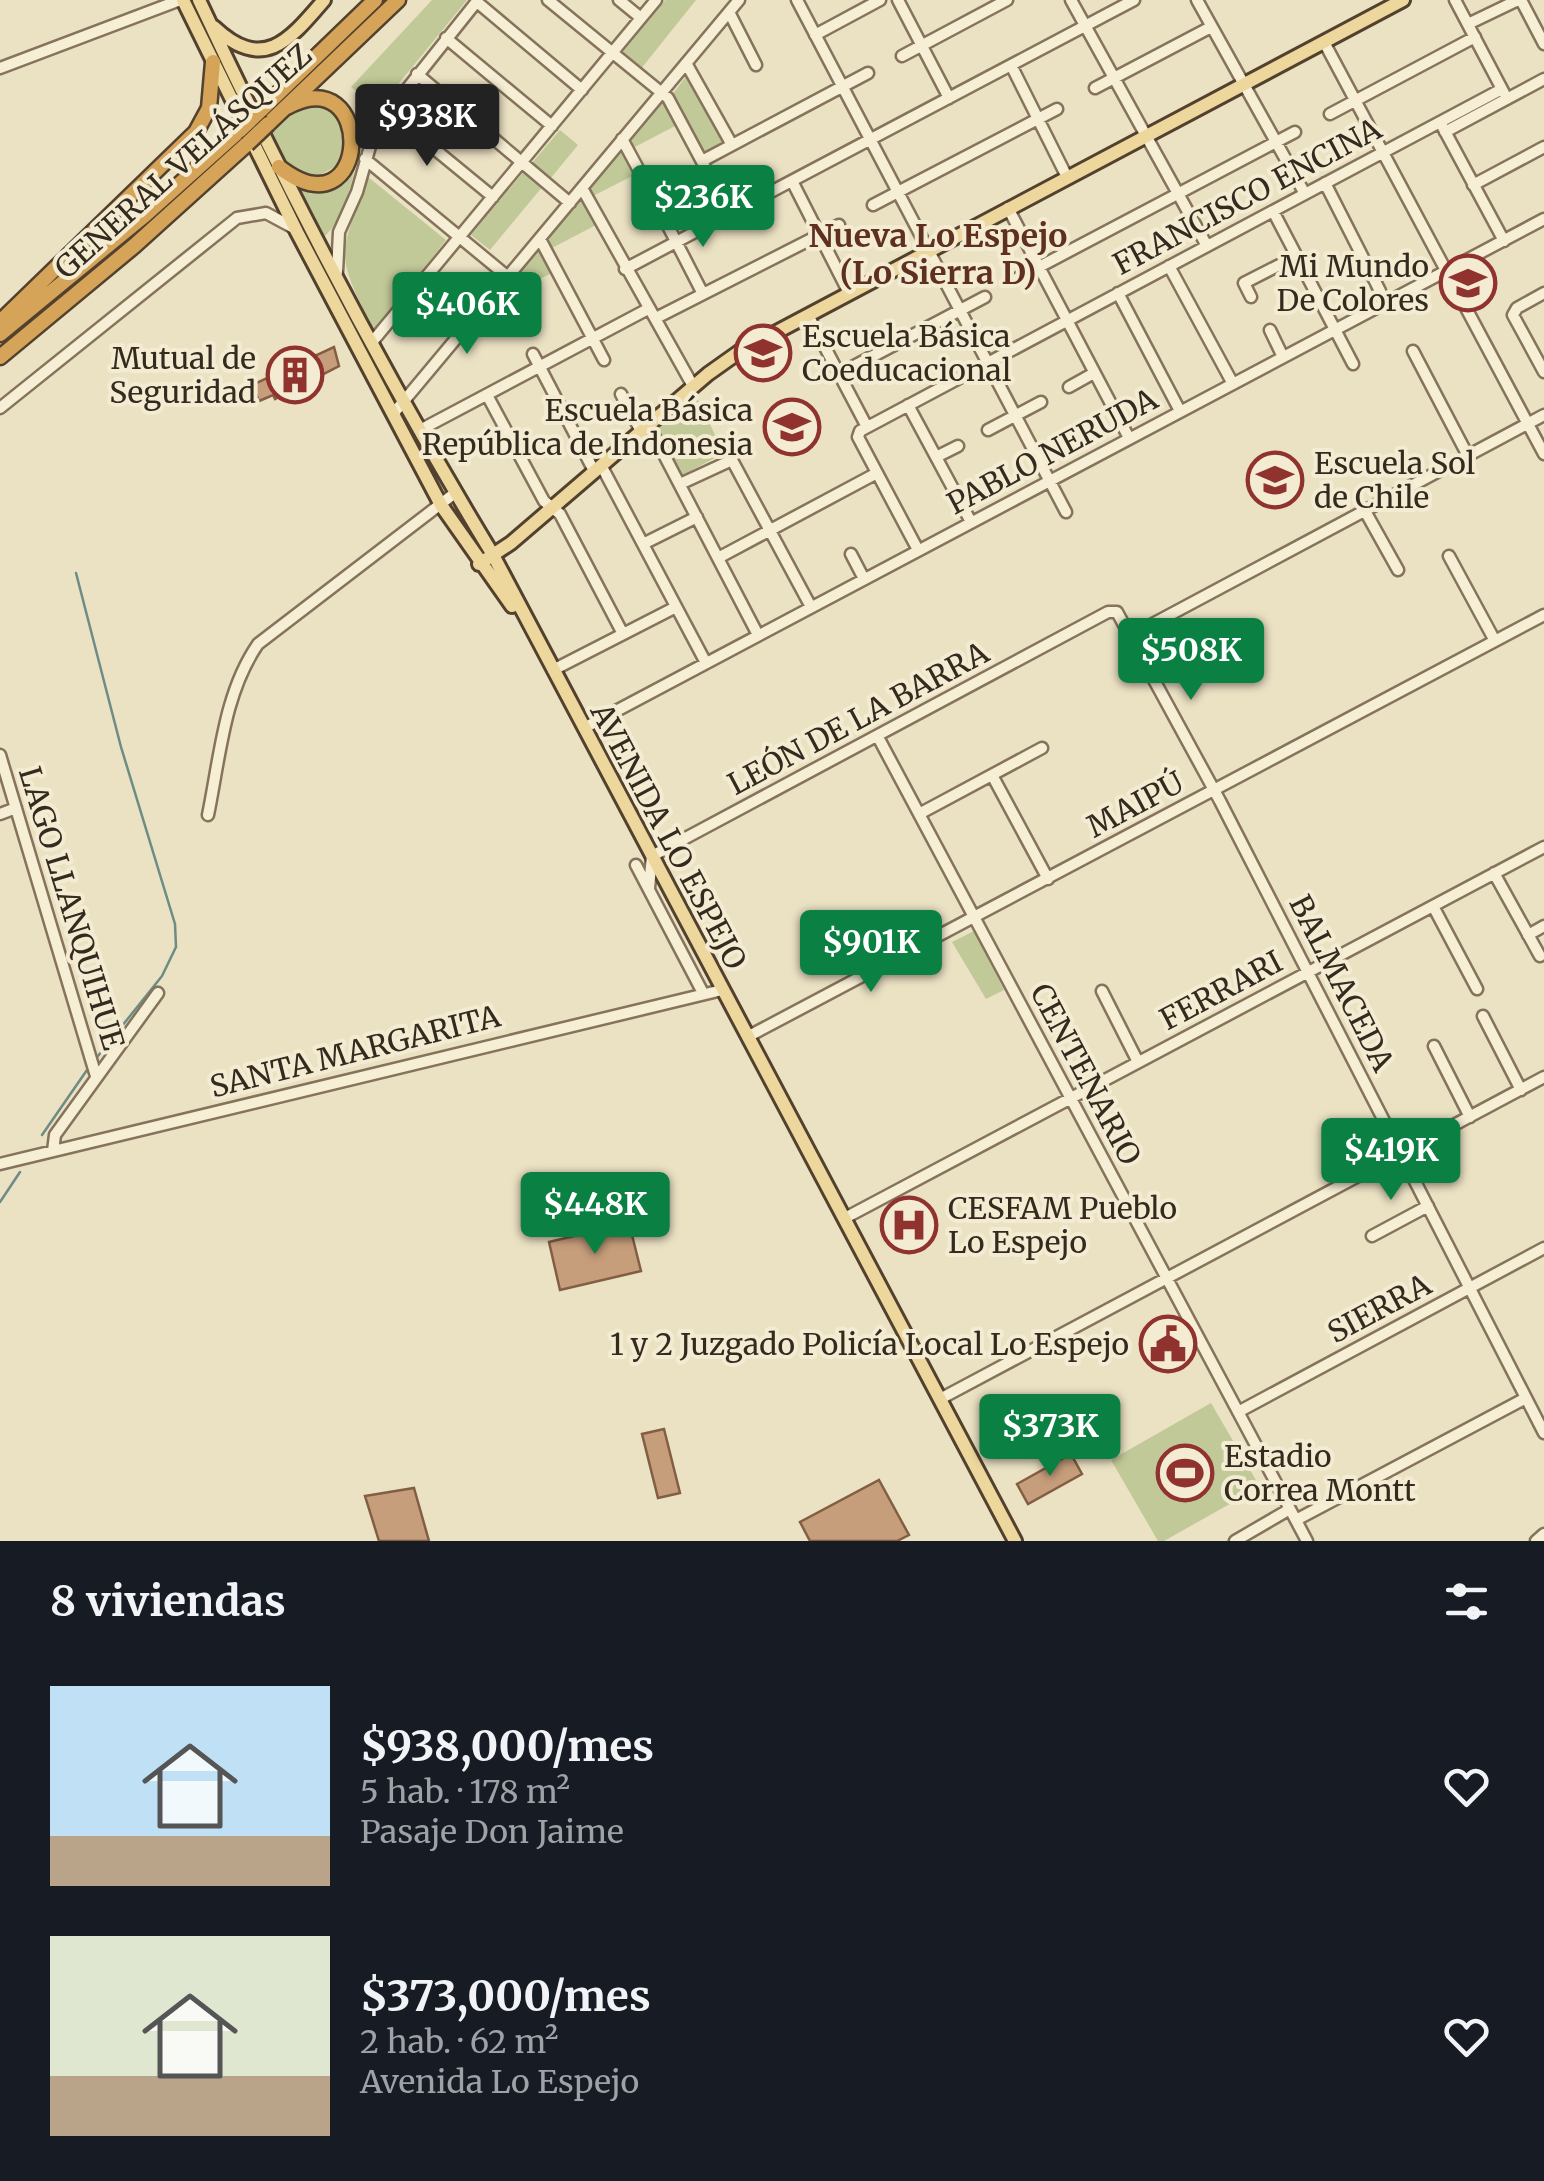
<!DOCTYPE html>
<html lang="es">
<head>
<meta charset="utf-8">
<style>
	body { margin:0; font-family:Merriweather,serif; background:#20242c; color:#f1f3f6; height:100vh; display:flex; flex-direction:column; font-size:38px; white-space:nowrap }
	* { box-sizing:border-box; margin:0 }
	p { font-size:32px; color:#9ea1a6 }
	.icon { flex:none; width:55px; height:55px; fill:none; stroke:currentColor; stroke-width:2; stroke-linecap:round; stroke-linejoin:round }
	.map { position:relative; height:1541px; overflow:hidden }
	.drawer { display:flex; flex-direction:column; background:#171b24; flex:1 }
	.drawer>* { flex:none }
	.price { position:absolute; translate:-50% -85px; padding:0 22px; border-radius:10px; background:#0b8043; color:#fff; font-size:32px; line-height:65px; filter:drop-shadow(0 2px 5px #0008) }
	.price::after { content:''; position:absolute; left:50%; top:60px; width:30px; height:22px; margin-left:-15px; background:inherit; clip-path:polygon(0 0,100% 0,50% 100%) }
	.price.active { background:#222; color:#fff }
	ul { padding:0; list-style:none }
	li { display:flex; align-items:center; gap:30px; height:250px; padding:0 50px }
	li span { display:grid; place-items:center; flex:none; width:280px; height:200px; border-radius:0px; color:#555 }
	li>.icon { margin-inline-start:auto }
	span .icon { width:120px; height:120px; fill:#fffc; stroke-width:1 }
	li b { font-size:42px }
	h2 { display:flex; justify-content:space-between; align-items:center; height:120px; padding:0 50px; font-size:42px }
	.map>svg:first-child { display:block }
	.green { fill:#c1c998 }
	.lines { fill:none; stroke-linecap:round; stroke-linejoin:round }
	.stream { stroke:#6c8c85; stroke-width:2.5 }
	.building { fill:#c79e7b; stroke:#825e42; stroke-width:2.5 }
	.minor-casing { stroke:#85735b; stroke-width:15 }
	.major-casing { stroke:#52412f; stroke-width:18 }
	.highway-casing { stroke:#52412f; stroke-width:19 }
	.minor { stroke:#f7eed6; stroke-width:10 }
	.major { stroke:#edd79d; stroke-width:12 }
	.highway { stroke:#d6a458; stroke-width:14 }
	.highway-bridge-casing { stroke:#52412f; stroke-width:19; stroke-linecap:butt }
	.highway-bridge { stroke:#d6a458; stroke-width:14 }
	.labels { text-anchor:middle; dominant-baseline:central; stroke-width:8; stroke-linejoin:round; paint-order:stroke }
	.street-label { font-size:30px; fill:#352a1e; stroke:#f3ebd2 }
	.poi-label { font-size:30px; fill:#352a1e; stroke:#f3ebd2; text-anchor:end }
	.neighbourhood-label { font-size:32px; font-weight:bold; fill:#5f3020; stroke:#f3ebd2 }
</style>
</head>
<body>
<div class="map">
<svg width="1544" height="1541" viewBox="0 0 1544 1541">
	<rect width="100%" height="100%" fill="#ebe1c3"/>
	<path class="green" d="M432,0h35l-89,109 -27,-22z
		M665,0h31l-56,70 -19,-16z
		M687,75l39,68 -23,13 -31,-61z
		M663,97l14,28 -46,24 -4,-8z
		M316,105l15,3 16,23 -5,32 -24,13c-27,-5 -40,-18 -52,-41l34,-27z
		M560,130l18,15 -28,34 -19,-15z
		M623,145l15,28 -47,24 -4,-8z
		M355,165c-3,22 -15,62 -34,74l-31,-56c28,13 48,5 65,-18z
		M525,170l18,16 -53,64 -19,-15z
		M368,177l78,63 -72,91c-39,-79 -36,-72 -6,-154z
		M582,197l14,28 -46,24 -4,-8z
		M540,244l14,28 -47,23 -3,-7z
		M697,398l27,55 -41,22 -26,-47z
		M974,931l30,59 -18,9 -34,-57z
		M1211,1403l49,84 -96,54h-6l-47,-81z"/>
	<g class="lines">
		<path class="stream" d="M76,573l45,174 54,177 1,23 -14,29 -64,80
			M42,1135l45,-65
			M0,1202l20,-30"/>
	</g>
	<path class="building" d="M334,347l5,19 -64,33 -2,-4 -14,6 -7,-16z
		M629,1223l12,48 -81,19 -11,-48z
		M664,1429l16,64 -22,5 -16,-64z
		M1071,1454l11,20 -54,30 -11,-20z
		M879,1480l30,55 -12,6h-87l-10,-19z
		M414,1488l15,53h-50l-14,-45z"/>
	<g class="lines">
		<g class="minor-casing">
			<path id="minor" d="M548,0l120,98 62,116
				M619,0l22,18
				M797,0l269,512
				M898,0l51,98
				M1071,0l136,246
				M1197,0l108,194
				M1455,0l49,93
				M1521,0l23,44
				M477,2l105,88
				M729,12l27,53
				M1468,24l50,-24
				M815,35l65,-35
				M446,38l106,88
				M1324,42l220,412
				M902,56l105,-56
				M686,63l46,82
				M1011,65l56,112
				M0,68l180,-68
				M417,74l153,129
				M1095,88l116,-61
				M387,110l106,87
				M1330,114l145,-77
				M1440,122l64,119
				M1445,132l99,-53
				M622,139l27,50
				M365,159l143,118
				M702,161l166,-88
				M792,181l57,112
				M1325,183l55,108
				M1473,185l71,-38
				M582,188l111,198
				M873,205l184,-96
				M1008,208l121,230
				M1273,211l80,153
				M667,224l36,70
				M540,239l64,121
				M1169,266l64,118
				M625,269l509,-269
				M337,272l2,-40 18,-40 18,-63 103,-129
				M1018,278l277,-146
				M499,288l20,37
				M1118,293l62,118
				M1544,293l-27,15 -4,7 31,57
				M1251,297l-7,-14 53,-27
				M808,315l59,112
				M656,318l183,-93
				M1270,330l13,27
				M373,341l283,-341
				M1413,351l55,105
				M533,354l61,117
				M839,374l146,-77
				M1069,387l25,-14
				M621,394l20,37
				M487,395l57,106 16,13 63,120
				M908,405l63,117
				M0,408l237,-190 29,-5 26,14
				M393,414l346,-414
				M648,424l110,211
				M420,430l228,-121
				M988,430l53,-28
				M936,457l22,-11
				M601,465l105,198
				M680,484l52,-24 79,147
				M1365,511l33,59
				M643,544l54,-27
				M918,550l-60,-113 2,-6 642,-342
				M851,554l13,25
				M1449,556l46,85
				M718,558l159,-85
				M1132,635l412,-220
				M553,670l123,-63
				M584,728l960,-509
				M878,737l429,804
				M0,755l96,321
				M992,775l56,104
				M0,814l16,-6
				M919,814l123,-66
				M208,815c12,-58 16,-122 50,-171l197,-151
				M636,865l67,128
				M1494,873l46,83
				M649,888l3,-32 456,-244h9l103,189 324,632
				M1433,906l44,83
				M1528,935l16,-9
				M1102,991l36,71
				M1483,1016l38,74
				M749,1036l795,-421
				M1434,1046l36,71
				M53,1151l2,-16 103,-142
				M0,1164l722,-174
				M845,1218l699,-371
				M1372,1236l56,-30
				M940,1399l604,-322
				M1238,1412l306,-164
				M1296,1520l230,-122
				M1235,1541l55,-32
				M1536,1541l8,-7"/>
		</g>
		<g class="major-casing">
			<path id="major" d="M183,0l114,232 144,273 71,101
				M199,0c88,189 186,377 294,555l522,986
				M214,27c49,46 75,14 110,-27
				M479,564l32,-21 197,-169 31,-22 664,-352"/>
		</g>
		<g class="highway-casing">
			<path id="highway" d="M261,110l114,-110
				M268,124l130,-124
				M279,167c93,72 98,-112 6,-59
				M0,322l196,-190 13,-24 4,-46
				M0,334l145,-119 94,-84
				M0,357l134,-111 113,-102"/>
		</g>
		<use href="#minor" class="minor"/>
		<use href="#major" class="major"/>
		<use href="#highway" class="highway"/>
		<g class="highway-bridge-casing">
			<path id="highway-bridge" d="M239,131l22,-21
				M247,144l21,-20"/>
		</g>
		<use href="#highway-bridge" class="highway-bridge"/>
	</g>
	<defs>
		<g id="school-ring" transform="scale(2.875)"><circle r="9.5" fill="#f3ebd2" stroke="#90322e" stroke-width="1.5"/><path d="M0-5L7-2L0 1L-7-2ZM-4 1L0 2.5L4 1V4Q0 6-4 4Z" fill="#90322e"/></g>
		<g id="building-ring" transform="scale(2.875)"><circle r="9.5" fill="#f3ebd2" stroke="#90322e" stroke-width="1.5"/><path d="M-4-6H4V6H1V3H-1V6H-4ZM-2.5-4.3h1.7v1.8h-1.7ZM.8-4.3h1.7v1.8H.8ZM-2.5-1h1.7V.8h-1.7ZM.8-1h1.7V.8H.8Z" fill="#90322e"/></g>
		<g id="hospital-ring" transform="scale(2.875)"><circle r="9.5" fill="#f3ebd2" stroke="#90322e" stroke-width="1.5"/><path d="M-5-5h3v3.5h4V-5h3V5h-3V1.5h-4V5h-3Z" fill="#90322e"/></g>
		<g id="civic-ring" transform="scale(2.875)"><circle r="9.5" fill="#f3ebd2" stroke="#90322e" stroke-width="1.5"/><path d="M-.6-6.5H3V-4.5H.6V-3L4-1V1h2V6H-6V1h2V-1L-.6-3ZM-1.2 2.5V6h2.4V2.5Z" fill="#90322e"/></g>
		<g id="stadium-ring" transform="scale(2.875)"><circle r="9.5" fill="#f3ebd2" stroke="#90322e" stroke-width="1.5"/><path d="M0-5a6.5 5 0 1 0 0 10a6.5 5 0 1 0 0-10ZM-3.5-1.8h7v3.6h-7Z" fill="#90322e"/></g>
	</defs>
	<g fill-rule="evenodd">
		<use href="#school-ring" x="1468" y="283"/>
		<use href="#school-ring" x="763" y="353"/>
		<use href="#building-ring" x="295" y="375"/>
		<use href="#school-ring" x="792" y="427"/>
		<use href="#school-ring" x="1275" y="480"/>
		<use href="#hospital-ring" x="909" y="1225"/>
		<use href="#civic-ring" x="1168" y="1344"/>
		<use href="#stadium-ring" x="1185" y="1473"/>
	</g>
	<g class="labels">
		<g class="street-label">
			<text transform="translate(183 161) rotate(-42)">GENERAL VELÁSQUEZ</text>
			<text transform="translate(1247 196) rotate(-28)">FRANCISCO ENCINA</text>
			<text transform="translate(1052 451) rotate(-28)">PABLO NERUDA</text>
			<text transform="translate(858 718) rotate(-28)">LEÓN DE LA BARRA</text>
			<text transform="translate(1135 804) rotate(-28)">MAIPÚ</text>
			<text transform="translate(669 836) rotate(62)">AVENIDA LO ESPEJO</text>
			<text transform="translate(72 908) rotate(73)">LAGO LLANQUIHUE</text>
			<text transform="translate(1342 983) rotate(63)">BALMACEDA</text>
			<text transform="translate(1221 990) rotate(-28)">FERRARI</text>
			<text transform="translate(355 1051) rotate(-14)">SANTA MARGARITA</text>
			<text transform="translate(1086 1074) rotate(62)">CENTENARIO</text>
			<text transform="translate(1379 1308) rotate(-28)">SIERRA</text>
		</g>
		<g class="poi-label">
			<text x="1429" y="266">Mi Mundo<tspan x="1429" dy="34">De Colores</tspan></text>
			<text x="802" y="336" text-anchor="start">Escuela Básica<tspan x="802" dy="34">Coeducacional</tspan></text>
			<text x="256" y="358">Mutual de<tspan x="256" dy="34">Seguridad</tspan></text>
			<text x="753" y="410">Escuela Básica<tspan x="753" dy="34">República de Indonesia</tspan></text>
			<text x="1314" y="463" text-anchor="start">Escuela Sol<tspan x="1314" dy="34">de Chile</tspan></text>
			<text x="948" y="1208" text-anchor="start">CESFAM Pueblo<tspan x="948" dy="34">Lo Espejo</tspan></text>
			<text x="1129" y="1344">1 y 2 Juzgado Policía Local Lo Espejo</text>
			<text x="1224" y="1456" text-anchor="start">Estadio<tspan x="1224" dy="34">Correa Montt</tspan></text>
		</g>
		<g class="neighbourhood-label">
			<text x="938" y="236">Nueva Lo Espejo<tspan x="938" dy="37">(Lo Sierra D)</tspan></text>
		</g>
	</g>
</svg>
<b class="price active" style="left:427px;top:169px">$938K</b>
<b class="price" style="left:703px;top:250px">$236K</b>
<b class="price" style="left:467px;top:357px">$406K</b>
<b class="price" style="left:1191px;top:703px">$508K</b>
<b class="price" style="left:871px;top:995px">$901K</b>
<b class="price" style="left:1391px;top:1203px">$419K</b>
<b class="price" style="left:595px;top:1257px">$448K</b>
<b class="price" style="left:1050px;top:1479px">$373K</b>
</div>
<section class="drawer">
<h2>8 viviendas<svg class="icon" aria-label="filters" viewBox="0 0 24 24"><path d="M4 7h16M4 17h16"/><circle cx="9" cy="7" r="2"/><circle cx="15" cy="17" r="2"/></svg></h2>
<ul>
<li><span style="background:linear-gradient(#bfe0f5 75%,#b9a48a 0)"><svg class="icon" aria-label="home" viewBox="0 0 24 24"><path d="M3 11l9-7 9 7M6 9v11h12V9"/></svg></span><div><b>$938,000/mes</b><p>5 hab. · 178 m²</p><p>Pasaje Don Jaime</p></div><svg class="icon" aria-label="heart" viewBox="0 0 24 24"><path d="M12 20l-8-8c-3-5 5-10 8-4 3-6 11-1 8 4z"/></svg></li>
<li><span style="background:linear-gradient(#dfe7d0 70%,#b9a48a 0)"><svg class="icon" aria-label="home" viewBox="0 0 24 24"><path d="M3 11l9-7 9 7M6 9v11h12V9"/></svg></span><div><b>$373,000/mes</b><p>2 hab. · 62 m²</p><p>Avenida Lo Espejo</p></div><svg class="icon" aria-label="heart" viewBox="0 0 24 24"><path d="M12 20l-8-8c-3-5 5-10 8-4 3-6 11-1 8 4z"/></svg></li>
</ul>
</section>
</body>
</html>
